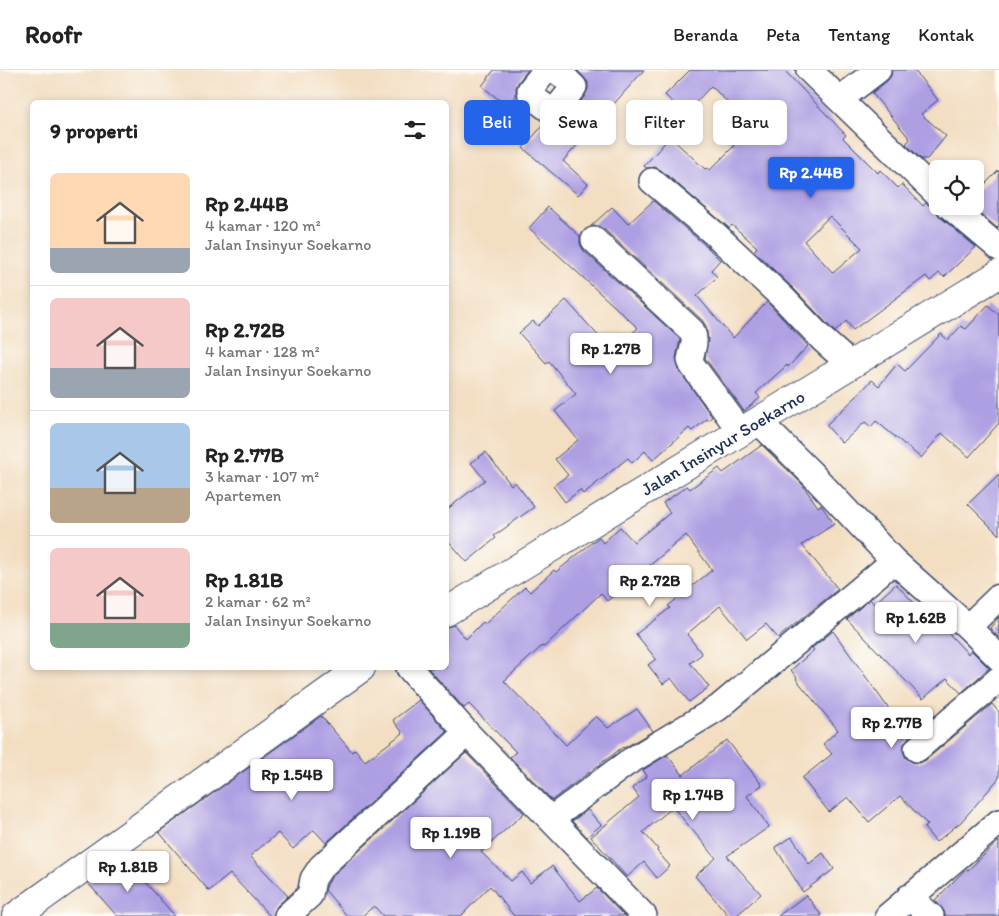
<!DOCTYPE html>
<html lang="id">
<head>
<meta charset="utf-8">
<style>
	body { margin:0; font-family:Itim,sans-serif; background:#f2f2f2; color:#222; height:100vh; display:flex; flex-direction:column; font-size:19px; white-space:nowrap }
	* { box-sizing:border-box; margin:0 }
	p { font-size:16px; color:#767676 }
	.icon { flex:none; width:28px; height:28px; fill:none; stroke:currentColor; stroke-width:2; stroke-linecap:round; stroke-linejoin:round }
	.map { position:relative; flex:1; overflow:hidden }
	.panel { position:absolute; left:30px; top:30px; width:419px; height:570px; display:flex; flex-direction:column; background:#fff; border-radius:8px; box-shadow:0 2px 8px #0003 }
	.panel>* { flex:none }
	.top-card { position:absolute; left:464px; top:30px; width:460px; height:45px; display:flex; gap:10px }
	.tools { position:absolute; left:929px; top:90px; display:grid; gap:10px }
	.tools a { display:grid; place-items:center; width:55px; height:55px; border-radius:8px; background:#fff; box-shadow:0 2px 8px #0003; font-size:25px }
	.price { position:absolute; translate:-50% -42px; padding:0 11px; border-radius:5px; background:#fff; color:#222; font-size:16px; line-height:32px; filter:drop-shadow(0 1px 2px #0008) }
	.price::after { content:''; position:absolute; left:50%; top:30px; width:15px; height:11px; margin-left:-8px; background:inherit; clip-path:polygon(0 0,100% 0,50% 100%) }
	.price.on { background:#2563eb; color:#fff }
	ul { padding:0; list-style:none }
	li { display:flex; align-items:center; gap:15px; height:125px; padding:0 20px }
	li+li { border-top:1px solid #e0e0e0 }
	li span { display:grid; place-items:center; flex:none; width:140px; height:100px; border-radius:8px; color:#555 }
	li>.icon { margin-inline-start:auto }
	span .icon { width:60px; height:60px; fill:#fffc; stroke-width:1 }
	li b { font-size:21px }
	h2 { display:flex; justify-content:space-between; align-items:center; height:60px; padding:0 20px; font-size:21px }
	.pill { padding:0 18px; border-radius:8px; background:#fff; box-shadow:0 2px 8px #0003; font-size:18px; line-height:45px }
	.pill.on { background:#2563eb; color:#fff }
	header { display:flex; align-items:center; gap:30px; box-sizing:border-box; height:70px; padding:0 25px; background:#fff; border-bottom:1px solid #e0e0e0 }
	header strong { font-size:24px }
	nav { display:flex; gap:28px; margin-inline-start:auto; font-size:18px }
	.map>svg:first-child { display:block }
	.building { fill:#ae9fe3; fill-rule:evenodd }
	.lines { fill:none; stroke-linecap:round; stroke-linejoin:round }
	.minor-casing { stroke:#3b496d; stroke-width:28 }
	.major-casing { stroke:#3b496d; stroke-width:30 }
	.minor { stroke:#fff; stroke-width:25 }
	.major { stroke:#fff; stroke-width:28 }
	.labels { text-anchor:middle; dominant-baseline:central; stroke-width:4; stroke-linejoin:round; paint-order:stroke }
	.street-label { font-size:18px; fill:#1b2f5e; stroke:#fdfcf7 }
</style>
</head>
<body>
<header>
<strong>Roofr</strong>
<nav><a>Beranda</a><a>Peta</a><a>Tentang</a><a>Kontak</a></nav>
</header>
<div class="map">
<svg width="999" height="846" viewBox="0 0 999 846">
	<rect width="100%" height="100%" fill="#fdfcf7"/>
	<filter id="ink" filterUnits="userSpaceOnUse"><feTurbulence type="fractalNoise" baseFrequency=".02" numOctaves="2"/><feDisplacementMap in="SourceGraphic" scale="10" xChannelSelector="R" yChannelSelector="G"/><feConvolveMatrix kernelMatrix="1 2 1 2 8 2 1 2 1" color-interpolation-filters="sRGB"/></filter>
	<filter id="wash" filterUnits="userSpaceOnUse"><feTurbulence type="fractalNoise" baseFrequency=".0096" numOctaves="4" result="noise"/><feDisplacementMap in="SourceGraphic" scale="20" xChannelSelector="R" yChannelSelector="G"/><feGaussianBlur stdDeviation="1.12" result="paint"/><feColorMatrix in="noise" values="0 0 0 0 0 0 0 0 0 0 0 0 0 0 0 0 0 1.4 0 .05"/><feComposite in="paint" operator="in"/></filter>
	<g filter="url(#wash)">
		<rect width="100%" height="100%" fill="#f3dec2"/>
		<g id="blocks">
			<path class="building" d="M494,0h34l-9,11 -3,6v9l-8,11 -26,-21z
				M577,0h67l-81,91 25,23 -10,11 -55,-47 22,-25 9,1 14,-7 17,-21 3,-7v-7z
				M690,0h94l62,65 -3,3 35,35 2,-3 18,18 4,-4 21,22 3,-3 9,6 5,8 36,30 -32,30 -5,-4 -9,8 -4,-5 -73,54 -7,-9 -11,11 -41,-43 -40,-38 3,-4 -25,-22 -3,3 -68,-58 -6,-3 -9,1 -2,-2 26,-29 35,32 2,-1 3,2 24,-24 -9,-9 20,-18 -34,-33 -26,28 -20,-19zM830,146l32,32 -29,25 -29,-32z
				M892,0h22l24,30 -17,14 25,22 -19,23h-6l-15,-15 4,-5 -38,-46 15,-12 4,-5z
				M999,100v56l-2,2 -25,-22h3v-12z
				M653,131l53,45 14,14 -9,10 6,7 -20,19 36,42 34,-36 41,44 -20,21 -1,-2 -31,28 4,5 -16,13 -39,-53 3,-19 -2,-13 -4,-6 -98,-91 -6,-3h-7l21,-19 16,17z
				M548,137l32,29v8l4,7 96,88 -4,19 3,12 33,47 -4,3 -1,-1 -15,12 -3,-3 -36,32 -8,-9 -13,12 -4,-5 -45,36 -3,-4 -15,12 -12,-16 15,-11 -13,-16 23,-19 -23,-29 21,-17 -27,-33 -3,2 -27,-30 14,-12 5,5 28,-26 46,51 26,-23 -109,-100z
				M988,235l11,10v108l-30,34 -27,-24 -21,25 -45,-37 -5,6 -6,-5 -23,21 -16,-18 31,-29 15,-16 7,6 18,-22 8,7 36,-37 7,6 13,-14 5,3z
				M762,375l40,39 16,23 3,-2 13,19 -32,21 36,44 -60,49 -12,-14 -19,15 -27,-33 -33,28 15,20 -12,9 19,24 -20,15 -18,-24 -8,6 -15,-19 8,-6 -20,-25 34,-26 -2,-2 44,-36 -26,-35 -79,66 -6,-8 -57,54 -2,-1 -38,35 62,64 30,-29 12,12 29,-19 16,22 -29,17 -1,-1 -71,53 -42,-43 6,-5 -47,-48 -5,4 -36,-40h18v-40l8,-3 12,14 17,-17 2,2 40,-37 5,5 24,-22 2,2 43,-35 4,6 17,-16 14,15 36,-29 -7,-10 24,-17 3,3 29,-21 4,5z
				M486,382l25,33 4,-3 19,25 -40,29 2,2 -29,24 -21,-24v-28l39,-30 -14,-17z
				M999,404v61l-31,-31z
				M896,514l38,40 3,-3 31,33 3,-4 18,18 -28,25 -14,-15 -24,21 -76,-80 23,-20 4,5z
				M999,547v21l-9,-10z
				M833,561l76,106 -5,7 -1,7 3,7 6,4 7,1 7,-3 66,-56 7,8v66l-38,44 -25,20 -12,-14 4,-3 -28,-29 -31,26 -21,-25 -19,15 -27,-34 30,-24 -9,-10 15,-14 -42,-51 1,-1 -6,-8 23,-20 -2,-2z
				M419,630l28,32 -121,111 -12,-13 -21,19 -15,-16 -28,23 38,40 -11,10 -4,10h-3l-40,-42 -21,17 -50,-59 162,-116 31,36 3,-3 10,12 38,-28 -10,-13z
				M727,670l35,45 -15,11 22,31 -42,29 34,38 -25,22h-7l-34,-40 21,-18 -43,-51 -30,25 15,17 -1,2 13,15 -13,12 -13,-16 -17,15 -36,-40 48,-40 -7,-9 15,-12 -4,-6 24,-15 16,20z
				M466,683l58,60 -43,39 30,29 11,-9 8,11 22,-17 28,35 17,-13 27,28h-110l-24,-30 -29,30h-78l-9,-10 -12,10h-15l-22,-26 2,-5 5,-9z
				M588,740l13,15 -14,12 -15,-16z
				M792,767l17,27 14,-11 11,16 -31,23 -28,-45z
				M999,771v75h-54l-1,-5 -9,-11 31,-31 2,1z
				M124,788l51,58h-58l-29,-33z
				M806,825l16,21h-44z"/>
		</g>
	</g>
	<g filter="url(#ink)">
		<use href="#blocks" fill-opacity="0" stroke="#3b496d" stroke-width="1"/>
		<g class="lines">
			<g class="minor-casing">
				<path id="minor" d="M546,0l-16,20 1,6 19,14 7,-2 17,-21 -12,-12 -7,-5
					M809,0l129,125
					M840,29l38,-29
					M652,111l64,54 68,64 39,41 28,25
					M949,136l50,42
					M594,170l98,91c5,12 0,17 -2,29l2,5 49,67
					M759,352l53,52 82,87 74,66 31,31
					M968,557l31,-30
					M409,598l58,65 177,183
					M917,679l82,-70
					M551,749l76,-56 91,-55 176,-147
					M909,827l22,19
					M287,846l23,-21 3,-16 8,-12 146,-134
					M888,846l111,-94"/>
			</g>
			<g class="major-casing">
				<path id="major" d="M446,542l553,-338
					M16,846l345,-248"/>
			</g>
			<use href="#minor" class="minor"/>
			<use href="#major" class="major"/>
		</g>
	</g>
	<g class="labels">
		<g class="street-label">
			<text transform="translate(723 373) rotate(-31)">Jalan Insinyur Soekarno</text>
		</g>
	</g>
</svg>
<div class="tools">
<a><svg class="icon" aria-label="locate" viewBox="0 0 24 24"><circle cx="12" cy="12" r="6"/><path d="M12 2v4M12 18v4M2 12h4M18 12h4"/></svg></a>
</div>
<b class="price on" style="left:811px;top:129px">Rp 2.44B</b>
<b class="price" style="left:611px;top:305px">Rp 1.27B</b>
<b class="price" style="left:650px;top:537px">Rp 2.72B</b>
<b class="price" style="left:916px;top:574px">Rp 1.62B</b>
<b class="price" style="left:892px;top:679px">Rp 2.77B</b>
<b class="price" style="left:292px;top:731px">Rp 1.54B</b>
<b class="price" style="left:693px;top:751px">Rp 1.74B</b>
<b class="price" style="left:451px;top:789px">Rp 1.19B</b>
<b class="price" style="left:128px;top:823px">Rp 1.81B</b>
<div class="top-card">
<a class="pill on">Beli</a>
<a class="pill">Sewa</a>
<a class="pill">Filter</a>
<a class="pill">Baru</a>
</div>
<section class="panel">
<h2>9 properti<svg class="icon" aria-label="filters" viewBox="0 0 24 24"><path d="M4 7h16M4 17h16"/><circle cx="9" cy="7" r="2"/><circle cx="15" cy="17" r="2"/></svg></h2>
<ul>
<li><span style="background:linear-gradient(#ffd9b3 75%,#9aa5b1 0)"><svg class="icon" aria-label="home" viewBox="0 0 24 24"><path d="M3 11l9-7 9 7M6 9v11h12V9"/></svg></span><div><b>Rp 2.44B</b><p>4 kamar · 120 m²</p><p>Jalan Insinyur Soekarno</p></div></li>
<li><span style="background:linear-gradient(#f6c9c9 70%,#9aa5b1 0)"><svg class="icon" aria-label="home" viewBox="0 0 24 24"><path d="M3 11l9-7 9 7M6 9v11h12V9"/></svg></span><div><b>Rp 2.72B</b><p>4 kamar · 128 m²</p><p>Jalan Insinyur Soekarno</p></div></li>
<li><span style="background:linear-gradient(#a9c7e8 65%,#b9a48a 0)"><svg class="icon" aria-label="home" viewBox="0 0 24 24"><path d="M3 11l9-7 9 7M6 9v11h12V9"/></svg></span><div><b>Rp 2.77B</b><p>3 kamar · 107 m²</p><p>Apartemen</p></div></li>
<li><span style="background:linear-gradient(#f6c9c9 75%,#7fa58c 0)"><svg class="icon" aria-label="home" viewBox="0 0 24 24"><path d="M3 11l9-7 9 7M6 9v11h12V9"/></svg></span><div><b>Rp 1.81B</b><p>2 kamar · 62 m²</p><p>Jalan Insinyur Soekarno</p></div></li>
</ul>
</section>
</div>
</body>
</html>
